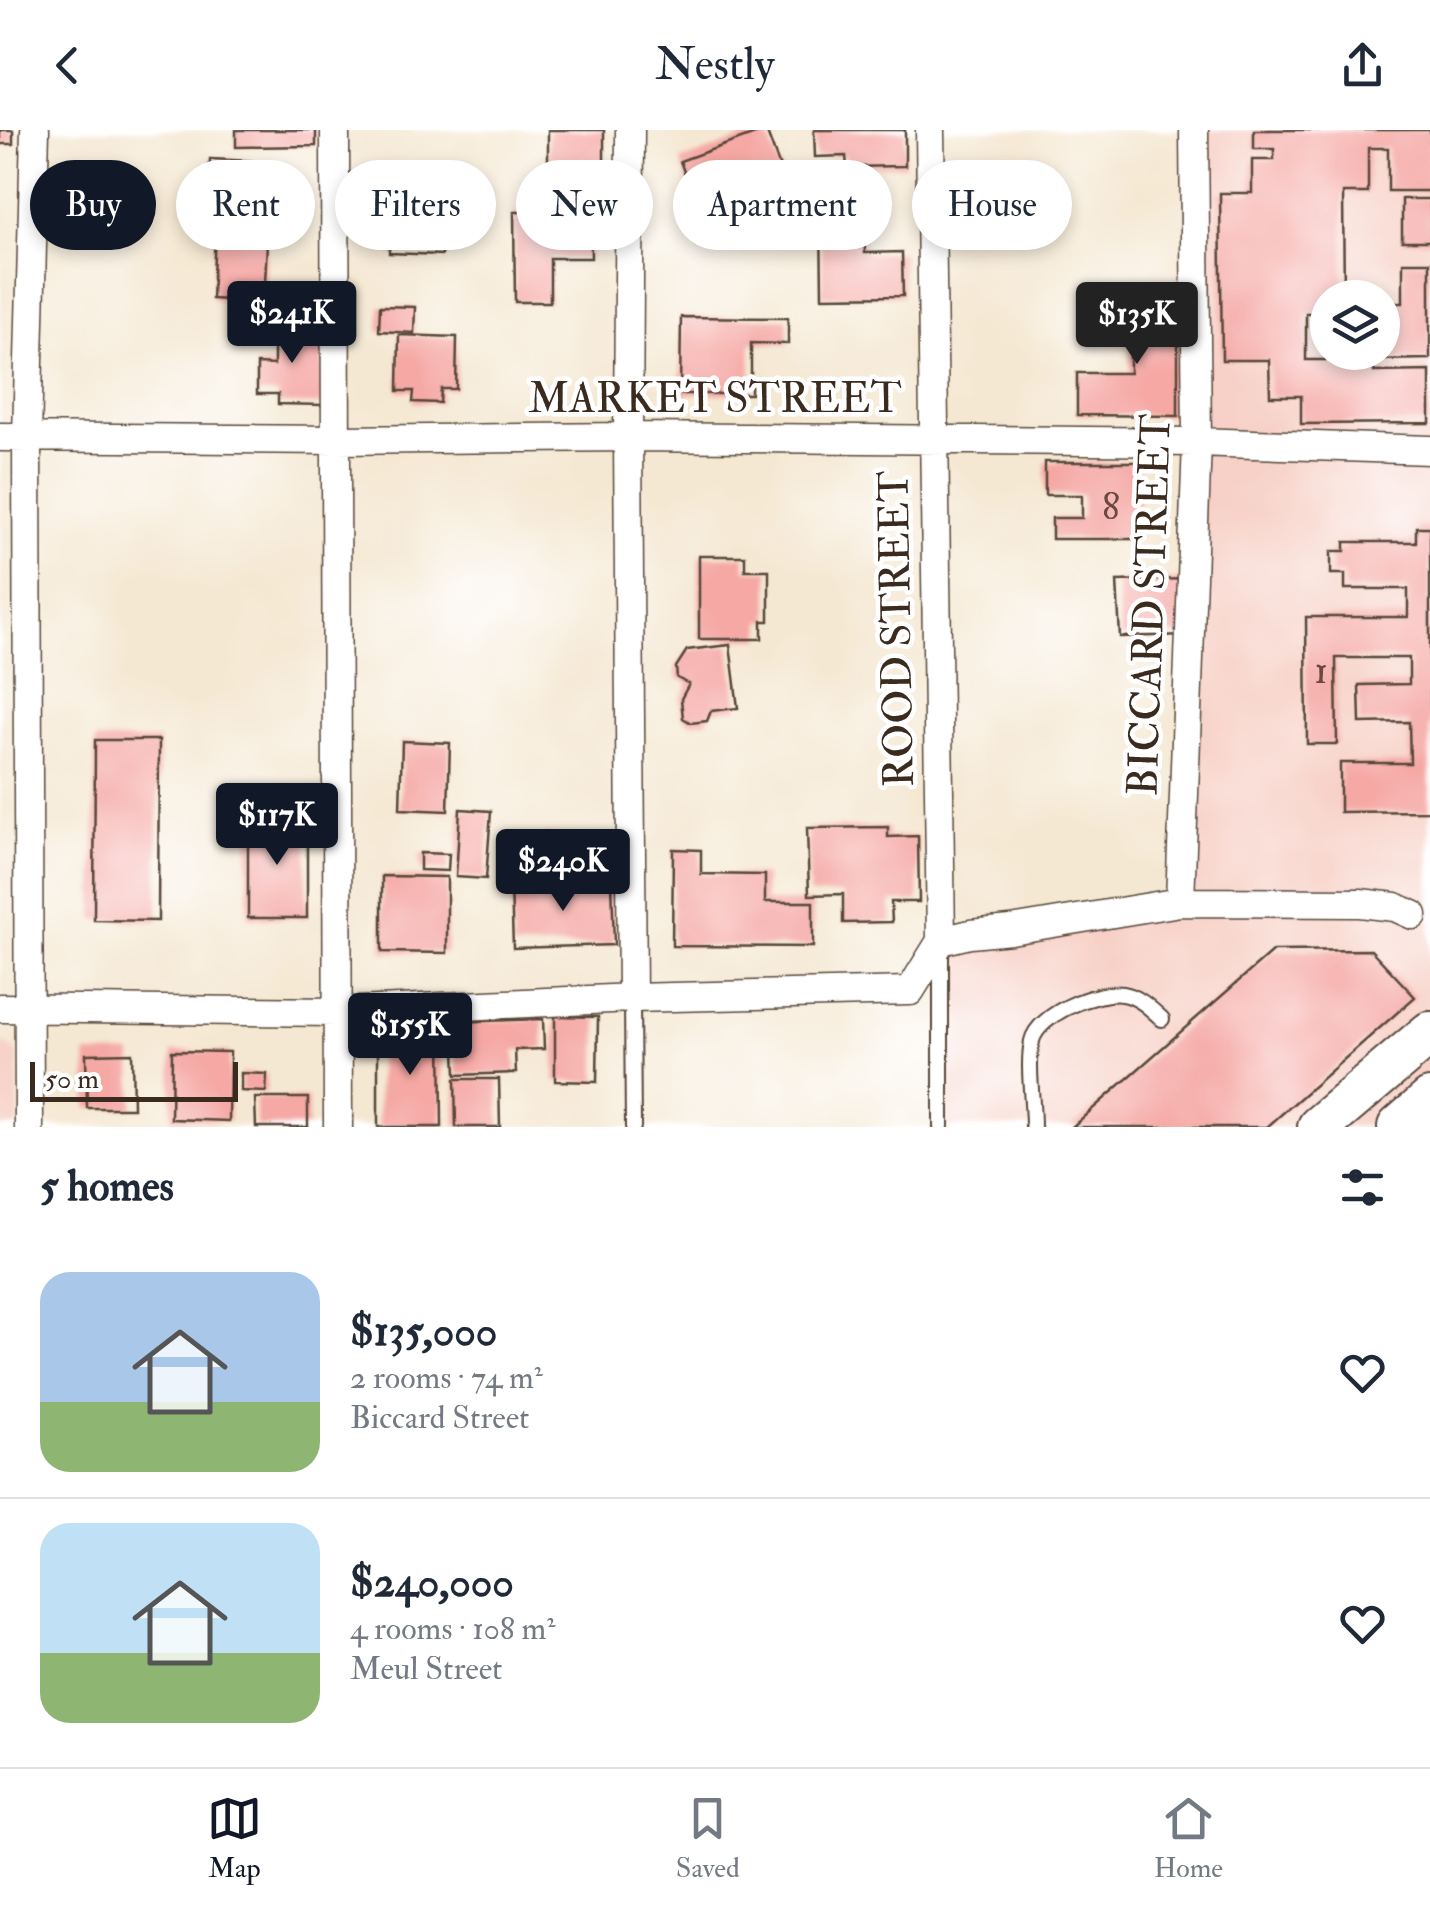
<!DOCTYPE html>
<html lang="en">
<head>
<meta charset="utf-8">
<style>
	body { margin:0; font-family:"IM FELL Double Pica",serif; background:#f2f2f3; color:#1f2937; height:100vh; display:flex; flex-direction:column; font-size:38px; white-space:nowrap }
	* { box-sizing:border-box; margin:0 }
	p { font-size:32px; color:#747a83 }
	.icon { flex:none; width:55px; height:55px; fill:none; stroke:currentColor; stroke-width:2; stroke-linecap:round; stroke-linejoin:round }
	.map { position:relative; height:997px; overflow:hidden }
	.details { display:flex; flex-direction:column; background:#fff; flex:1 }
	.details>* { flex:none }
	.hud { position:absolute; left:30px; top:30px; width:1370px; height:90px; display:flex; gap:20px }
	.fabs { position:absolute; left:1310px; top:150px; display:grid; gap:20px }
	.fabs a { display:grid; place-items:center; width:90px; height:90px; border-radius:50%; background:#fff; box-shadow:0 5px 15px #0003; font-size:50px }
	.scale { position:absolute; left:30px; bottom:25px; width:208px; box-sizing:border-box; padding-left:10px; border:5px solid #3b2a1e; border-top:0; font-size:28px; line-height:35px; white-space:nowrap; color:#3b2a1e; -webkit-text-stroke:8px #fff; paint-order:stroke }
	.price { position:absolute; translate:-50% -85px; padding:0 22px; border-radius:10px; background:#111827; color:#fff; font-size:32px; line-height:65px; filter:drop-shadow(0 2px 5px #0008) }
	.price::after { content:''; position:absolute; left:50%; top:60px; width:30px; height:22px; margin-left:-15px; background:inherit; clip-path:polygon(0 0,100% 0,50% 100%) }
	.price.current { background:#222; color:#fff }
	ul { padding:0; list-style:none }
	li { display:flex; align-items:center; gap:30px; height:250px; padding:0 40px }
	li+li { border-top:2px solid #e0e1e3 }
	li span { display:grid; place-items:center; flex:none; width:280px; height:200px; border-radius:30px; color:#555 }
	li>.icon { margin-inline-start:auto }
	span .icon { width:120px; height:120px; fill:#fffc; stroke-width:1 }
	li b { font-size:42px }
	h2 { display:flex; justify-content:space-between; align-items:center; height:120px; padding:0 40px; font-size:42px }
	.tag { padding:0 35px; border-radius:45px; background:#fff; box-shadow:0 5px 15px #0003; font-size:35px; line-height:90px }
	.tag.current { background:#111827; color:#fff }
	header { display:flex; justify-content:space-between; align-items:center; height:130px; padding:0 40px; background:#fff; font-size:45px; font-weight:600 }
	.dock { display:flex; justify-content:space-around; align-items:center; height:140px; border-top:2px solid #e0e1e3; background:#fff; font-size:28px; color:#747a83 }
	.dock a { display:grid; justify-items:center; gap:5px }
	.dock .current { color:#111827 }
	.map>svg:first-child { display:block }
	.built { fill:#f7d1c7; fill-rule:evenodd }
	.building { fill:#f5a8a4 }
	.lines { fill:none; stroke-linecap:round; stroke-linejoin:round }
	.service-casing { stroke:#574639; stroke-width:18 }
	.minor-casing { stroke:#574639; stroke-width:31 }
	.primary-casing { stroke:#574639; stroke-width:46 }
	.service { stroke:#fff; stroke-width:14 }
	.minor { stroke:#fff; stroke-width:28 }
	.primary { stroke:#fff; stroke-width:42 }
	.labels { text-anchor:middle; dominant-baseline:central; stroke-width:9; stroke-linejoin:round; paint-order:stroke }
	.number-label { font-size:38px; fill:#6a4a40 }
	.street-label { font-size:42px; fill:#3b2a1e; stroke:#fff }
</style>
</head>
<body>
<header><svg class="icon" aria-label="back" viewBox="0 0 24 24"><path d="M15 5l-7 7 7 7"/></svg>Nestly<svg class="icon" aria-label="share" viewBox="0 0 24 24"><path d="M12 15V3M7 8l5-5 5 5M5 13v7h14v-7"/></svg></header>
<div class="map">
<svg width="1430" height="997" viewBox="0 0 1430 997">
	<rect width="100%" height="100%" fill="#fff"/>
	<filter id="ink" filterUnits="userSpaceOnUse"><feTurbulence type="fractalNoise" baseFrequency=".01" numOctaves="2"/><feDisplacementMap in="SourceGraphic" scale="20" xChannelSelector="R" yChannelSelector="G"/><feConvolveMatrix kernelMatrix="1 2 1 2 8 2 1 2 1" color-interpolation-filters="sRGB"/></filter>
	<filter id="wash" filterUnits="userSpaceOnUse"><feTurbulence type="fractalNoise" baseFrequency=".0048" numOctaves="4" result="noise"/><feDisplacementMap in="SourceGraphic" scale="40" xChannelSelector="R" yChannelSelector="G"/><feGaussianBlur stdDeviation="2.25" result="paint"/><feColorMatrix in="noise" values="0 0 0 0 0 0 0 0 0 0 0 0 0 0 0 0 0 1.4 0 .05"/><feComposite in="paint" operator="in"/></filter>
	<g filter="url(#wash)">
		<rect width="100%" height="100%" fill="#f5e8d3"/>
		<path class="built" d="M1194,0h236v997h-489v-186l239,-40zM1328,168h54v54h-54z
			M0,910l18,13v74h-18z"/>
		<g id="blocks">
			<path class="building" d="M0,0h13v14h-13z
				M236,0h80v16l-80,1z
				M548,0h56v33h-13v21l-43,-1z
				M766,0l33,88 -86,32 -33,-89z
				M814,0h91v36l-58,1 -1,-11 -31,1z
				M1254,0h176v61h-42v-43h-20v45h-25l1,105h-16v15h-22v47h20v-8h56v-49h21v-41h27v97l-56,1v12l56,-1v52l-129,1v-28h-31l-1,-36h-47l-2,-167h32v-33h22v-11h-20z
				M210,29l42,2 -1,30 -42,-2z
				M231,65l67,3 -1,27 -29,-2 -4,79 -52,-3 4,-89h13z
				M1402,69h28v42h-28z
				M514,82h76l1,46h-41v44h-35z
				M864,86l1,37 37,-1 1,44 -81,1 -1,-80z
				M389,103l53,1v21l-53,-2z
				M380,176l35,1 -1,26 -35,-2z
				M1101,178h77v108l-101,-1v-42h53v-39h-29z
				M681,187l107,1v26l-37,-1v51h-71z
				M258,194h25v9l41,1 -1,71 -45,-1v-10h-21v-30l17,1v-20h-16z
				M399,205l58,2 -1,52h-15l-1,14 -27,-1 1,-11h-16z
				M1045,332h94v77h-87v-21h30v-23h-37z
				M1416,397h14v284l-90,1v-49h70l-1,-41 -49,1 -1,-38 50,-1v-26h-73l1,86h-30l-1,-127h102v-28h-63v-15h-14v-23h14v-9h71z
				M699,426h46v14h24v51h-7v18h-63z
				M1186,449l2,56 -68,2 -3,-56z
				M730,515l8,63 -27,3 -4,10 -16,2 -8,-5 -2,-19 8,-15 -12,-6 -1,-11 11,-17z
				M95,610h64l-1,181 -64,-1z
				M402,611l48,2 -2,68 -48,-2z
				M460,679l31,2 -5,68 -30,-2z
				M248,687l59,1v100h-59z
				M888,697v10l30,-1 1,66h-28l1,20 -49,1v-29l-34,1 -2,-67z
				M543,704l39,4 -2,26 -39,-3z
				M673,719l28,1v24l64,1v27h48v45l-141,-1z
				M420,723l29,1 -1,17 -28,-1z
				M382,746l65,1v76l-65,-1z
				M612,751l2,64 -101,3 -2,-64z
				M1371,820l44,47 -148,130h-195l201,-176z
				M555,886l43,1 -1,65 -42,-1z
				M543,889l1,30 -29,1 1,23 -60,2 -2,-53z
				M441,899l1,98h-64v-97z
				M172,921l58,1 -1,69 -58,-2z
				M132,923l1,55h-46l-1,-54z
				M241,943l26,1 -1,18 -25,-1z
				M455,949h44l1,48h-44z
				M255,968h53v29h-52z"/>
		</g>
	</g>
	<g filter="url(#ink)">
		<use href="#blocks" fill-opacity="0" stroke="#574639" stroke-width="2.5"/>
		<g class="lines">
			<g class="service-casing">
				<path id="service" d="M941,823v174
					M632,868l1,129
					M1033,997c0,-27 -6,-60 -1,-86 6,-27 65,-51 91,-47 15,2 28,15 39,25"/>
			</g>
			<g class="minor-casing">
				<path id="minor" d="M335,0l3,997
					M630,0l-2,307 4,561
					M930,0l11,811
					M0,307l339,3 289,-3 569,5 233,8
					M1180,772l17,-460 -3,-312
					M941,811l29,-7 41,-4 169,-28 180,1 35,4 18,8
					M0,878l336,4 296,-14 278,-7 31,-50
					M29,997l-2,-690 8,-307"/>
			</g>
			<g class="primary-casing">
				<path id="primary" d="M1319,997l111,-94
					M1399,997l31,-27"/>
			</g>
			<use href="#service" class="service"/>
			<use href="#minor" class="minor"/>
			<use href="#primary" class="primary"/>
		</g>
	</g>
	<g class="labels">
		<g class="number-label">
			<text x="1111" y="377">8</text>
			<text x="1321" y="541">1</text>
		</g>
		<g class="street-label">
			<text x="715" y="269">MARKET STREET</text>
			<text transform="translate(1150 475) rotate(-88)">BICCARD STREET</text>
			<text transform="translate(897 499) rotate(-91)">ROOD STREET</text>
		</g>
	</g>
</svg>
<div class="fabs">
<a><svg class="icon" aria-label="layers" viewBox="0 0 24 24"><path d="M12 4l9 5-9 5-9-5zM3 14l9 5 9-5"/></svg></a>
</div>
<div class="scale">50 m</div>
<b class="price" style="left:292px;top:236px">$241K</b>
<b class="price current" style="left:1137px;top:237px">$135K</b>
<b class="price" style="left:277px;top:738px">$117K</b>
<b class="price" style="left:563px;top:784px">$240K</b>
<b class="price" style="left:410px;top:948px">$155K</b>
<div class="hud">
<a class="tag current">Buy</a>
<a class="tag">Rent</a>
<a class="tag">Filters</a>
<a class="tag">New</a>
<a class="tag">Apartment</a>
<a class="tag">House</a>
</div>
</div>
<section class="details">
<h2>5 homes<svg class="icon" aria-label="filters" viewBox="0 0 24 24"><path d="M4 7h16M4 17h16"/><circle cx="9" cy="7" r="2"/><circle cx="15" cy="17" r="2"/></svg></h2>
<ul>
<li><span style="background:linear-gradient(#a9c7e8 65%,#8fb573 0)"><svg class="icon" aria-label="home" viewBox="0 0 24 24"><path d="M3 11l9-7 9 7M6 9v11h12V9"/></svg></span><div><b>$135,000</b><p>2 rooms · 74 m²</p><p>Biccard Street</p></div><svg class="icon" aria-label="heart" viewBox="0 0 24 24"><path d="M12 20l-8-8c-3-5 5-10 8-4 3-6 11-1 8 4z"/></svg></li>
<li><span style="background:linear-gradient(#bfe0f5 65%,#8fb573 0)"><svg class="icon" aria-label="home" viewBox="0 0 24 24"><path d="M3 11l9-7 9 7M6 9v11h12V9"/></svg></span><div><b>$240,000</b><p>4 rooms · 108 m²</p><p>Meul Street</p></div><svg class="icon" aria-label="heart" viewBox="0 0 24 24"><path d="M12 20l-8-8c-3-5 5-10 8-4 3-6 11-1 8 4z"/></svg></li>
</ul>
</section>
<nav class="dock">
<a class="current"><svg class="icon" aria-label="map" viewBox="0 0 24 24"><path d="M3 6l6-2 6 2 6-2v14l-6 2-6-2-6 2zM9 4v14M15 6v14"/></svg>Map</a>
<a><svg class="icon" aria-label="saved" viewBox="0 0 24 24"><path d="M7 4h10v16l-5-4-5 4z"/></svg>Saved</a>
<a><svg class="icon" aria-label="home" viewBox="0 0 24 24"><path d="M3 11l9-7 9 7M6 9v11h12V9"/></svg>Home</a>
</nav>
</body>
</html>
